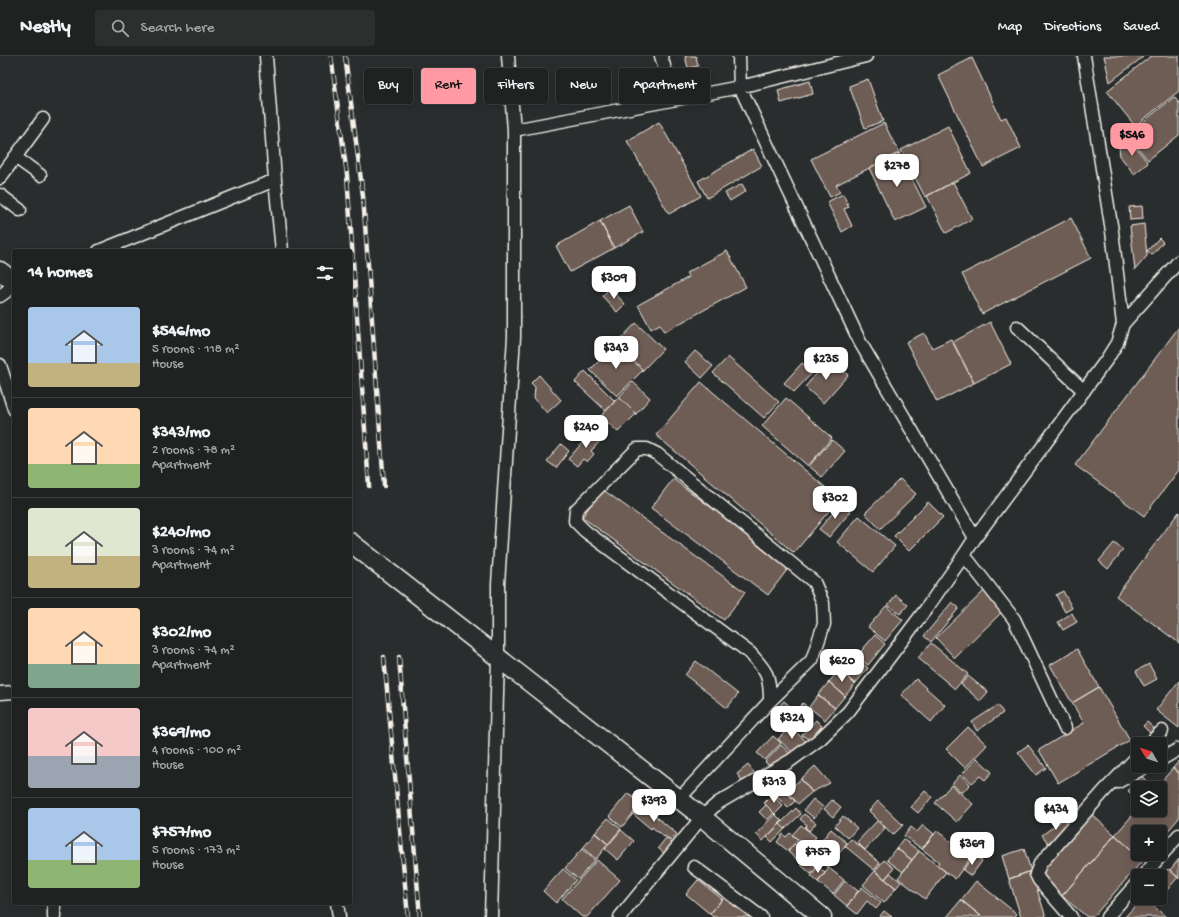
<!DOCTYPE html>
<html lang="en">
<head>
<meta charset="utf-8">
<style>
	body { margin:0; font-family:"Gochi Hand",sans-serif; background:#2d2f2f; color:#f1f3f6; height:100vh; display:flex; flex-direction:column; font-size:15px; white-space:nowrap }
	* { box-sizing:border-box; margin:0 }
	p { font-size:13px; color:#a2a4a5 }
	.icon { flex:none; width:22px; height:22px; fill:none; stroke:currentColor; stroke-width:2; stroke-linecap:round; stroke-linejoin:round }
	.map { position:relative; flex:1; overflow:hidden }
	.details { position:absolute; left:12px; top:193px; width:340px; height:656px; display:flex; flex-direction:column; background:#202222; border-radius:4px; box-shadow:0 2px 10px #0003,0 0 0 1px #3d3f40 }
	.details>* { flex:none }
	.banner { position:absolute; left:364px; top:12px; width:380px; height:36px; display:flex; gap:8px }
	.needle { width:26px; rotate:309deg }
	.tools { position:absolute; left:1131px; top:681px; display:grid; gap:8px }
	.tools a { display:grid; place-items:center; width:36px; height:36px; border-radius:4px; background:#202222; box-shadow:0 2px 10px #0003,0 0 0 1px #3d3f40; font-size:20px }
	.price { position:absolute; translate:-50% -34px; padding:0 9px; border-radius:8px; background:#fff; color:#222; font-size:13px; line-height:26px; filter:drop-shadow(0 1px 2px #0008) }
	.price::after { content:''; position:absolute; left:50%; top:24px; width:12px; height:9px; margin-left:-6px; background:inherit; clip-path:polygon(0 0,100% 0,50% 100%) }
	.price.selected { background:#ff9aa2; color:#111 }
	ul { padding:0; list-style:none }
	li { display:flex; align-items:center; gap:12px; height:100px; padding:0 16px }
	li+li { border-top:1px solid #3d3f40 }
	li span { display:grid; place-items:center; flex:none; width:112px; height:80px; border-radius:4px; color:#555 }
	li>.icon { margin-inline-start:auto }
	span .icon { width:48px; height:48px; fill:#fffc; stroke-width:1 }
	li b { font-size:17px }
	h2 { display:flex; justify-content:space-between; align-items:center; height:48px; padding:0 16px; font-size:17px }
	.chip { padding:0 14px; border-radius:4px; background:#202222; box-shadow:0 2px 10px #0003,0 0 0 1px #3d3f40; font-size:14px; line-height:36px }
	.chip.selected { background:#ff9aa2; color:#111 }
	header { display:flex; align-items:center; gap:24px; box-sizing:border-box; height:56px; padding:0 20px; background:#202222; border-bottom:1px solid #3d3f40 }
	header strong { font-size:19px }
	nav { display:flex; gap:22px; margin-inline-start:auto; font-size:14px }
	.search { width:280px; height:36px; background:#2d2f2f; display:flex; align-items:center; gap:10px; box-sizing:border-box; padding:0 14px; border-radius:4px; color:#a2a4a5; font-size:15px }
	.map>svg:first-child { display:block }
	.building { fill:#6e5d55; stroke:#f4f1e8 }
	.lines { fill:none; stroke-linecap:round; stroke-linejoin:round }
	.minor-casing { stroke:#f4f1e8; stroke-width:15 }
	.highway-casing { stroke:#f4f1e8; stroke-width:21 }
	.minor { stroke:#2a2d2e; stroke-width:12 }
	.highway { stroke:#2a2d2e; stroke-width:18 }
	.rail-casing { stroke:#f4f1e8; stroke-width:4.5 }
	.rail { stroke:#2a2d2e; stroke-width:3; stroke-dasharray:9; stroke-linecap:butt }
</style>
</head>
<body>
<header>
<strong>Nestly</strong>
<div class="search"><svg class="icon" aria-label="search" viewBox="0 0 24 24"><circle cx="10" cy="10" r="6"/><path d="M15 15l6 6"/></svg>Search here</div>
<nav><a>Map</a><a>Directions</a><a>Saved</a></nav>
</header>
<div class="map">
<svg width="1179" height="861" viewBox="0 0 1179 861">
	<rect width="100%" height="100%" fill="#2a2d2e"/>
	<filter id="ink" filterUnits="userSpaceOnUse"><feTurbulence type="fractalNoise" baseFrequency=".025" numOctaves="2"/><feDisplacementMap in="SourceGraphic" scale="8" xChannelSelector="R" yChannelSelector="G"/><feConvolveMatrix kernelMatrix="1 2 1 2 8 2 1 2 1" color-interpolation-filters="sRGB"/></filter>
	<g filter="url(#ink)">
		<path class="building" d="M685,0h11l2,10 -10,2z
			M1104,0h38l1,1 -33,25z
			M1151,0h28v35l-44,35 -28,-35z
			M972,2l29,61 5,-2 15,31 -38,19 -45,-92z
			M868,23l15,42 -18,7 -16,-42z
			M810,25l3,13 -32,9 -3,-13z
			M1174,41l5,6v32l-31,25 -21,-25z
			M659,66l42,74 -32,18 -42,-73z
			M884,67l15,30 -63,32 4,7 -10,5 -19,-38z
			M948,70l23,47 -46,24 -24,-47z
			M1129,83l19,24 -14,11 -14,-18 -1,-9z
			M753,93l9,17 -55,32 -9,-17z
			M899,97l27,54 -31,15 -26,-54z
			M953,126l19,37 -26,14 -19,-37z
			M742,128l4,7 -16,10 -5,-8z
			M843,138l6,13 -5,2 8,17 -10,6 -15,-30z
			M629,149l14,27 -29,16 -14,-27z
			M1142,150l1,13 -13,1 -1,-13z
			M1071,162l20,40 -109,56 -20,-40z
			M600,165l14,27 -44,24 -14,-26z
			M1144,168l3,32 -12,14 -5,-44z
			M1159,182l4,4 -11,13 -5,-4z
			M727,195l19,36 -82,45 -4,-8 -9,5 -13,-24 51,-28 -3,-4z
			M610,232l15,16 -8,8 -15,-16z
			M990,266l21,42 -37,19 -21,-41z
			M636,267l27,26 -20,21 -27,-26z
			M1179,271v143l-35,46 -69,-51z
			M924,277l8,15 19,-9 23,44 -37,19 -31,-60z
			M616,288l27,26 -26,26 -27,-26z
			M695,295l18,15 -11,12 -17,-16z
			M728,301l51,45 -15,16 -51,-45z
			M829,303l19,16 -25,28 -18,-16z
			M802,307l11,9 -19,20 -10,-9z
			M585,315l30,30 -9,10 -31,-29z
			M539,319l22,25 -14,13 -13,-15 1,-11 -4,-4z
			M633,326l17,16 -14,16 -17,-17z
			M701,326l138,117 -45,54 -138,-118z
			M619,341l17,17 -18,18 -17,-16z
			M786,342l46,40 -24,28 -46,-40z
			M593,375l9,8 -11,12 3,3 -7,8 -4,-3 -6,7 -9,-7z
			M832,384l13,11 -23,26 -13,-11z
			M561,388l8,7 -13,17 -9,-7z
			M673,423l117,87 -22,29 -117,-87z
			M900,423l16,15 -36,35 -15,-16z
			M602,433l143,103 -21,28 -142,-103z
			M928,446l15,15 -34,34 -15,-15z
			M841,447l10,8 -22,26 -10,-8z
			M1179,456v131l-63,-47z
			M859,460l36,30 -22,26 -36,-30z
			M1114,487l9,7 -15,19 -9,-8z
			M985,534l19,20 -49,48 -19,-20z
			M1063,535l9,17 -7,4 -9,-17z
			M896,539l12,10 -8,9 -12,-9z
			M952,546l7,6 -28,34 -7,-6z
			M886,550l17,14 -18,21 -17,-14z
			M1072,557l5,9 -14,8 -5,-8z
			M875,579l10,9 -17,21 -11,-9z
			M931,587l37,31 -13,15 -37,-31z
			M1077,593l22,38 -27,16 -22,-38z
			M852,599l16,13 -13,16 -16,-14z
			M696,605l42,33 -11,14 -42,-33z
			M1149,608l8,15 -13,7 -8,-15z
			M839,614l16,14 -10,12 -16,-14z
			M968,620l20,16 -8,9 -19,-17z
			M916,623l29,26 -14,17 -30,-27z
			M1179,625v47l-23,-18z
			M829,626l16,14 -10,12 -17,-13z
			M1099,631l31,53 -72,43 -19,-33 45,-27 -12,-20z
			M818,639l17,13 -10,12 -16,-13z
			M784,645l11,10 -10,11 -11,-10z
			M803,647l5,5 -14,16 -5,-5z
			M998,649l5,8 -26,18 -5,-9z
			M816,664l6,6 -13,14 -7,-5z
			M1147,666l7,6 -4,5 -7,-7z
			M790,671l16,14 -12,13 -16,-15z
			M968,671l19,18 -22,23 -19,-19z
			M773,680l8,7 -16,17 -8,-7z
			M781,689l11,10 -19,14 -8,-7z
			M1028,689l18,23 -10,7 -18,-23z
			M977,702l15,14 -7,8 -5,-4 -8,7 -10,-9z
			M1179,705v12l-6,-5z
			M748,709l7,9 -11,9 -7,-9z
			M815,710l15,17 -18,9 -11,-13z
			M1173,712l6,5v45l-19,22v-8h-22v22h10l-5,6 -28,-25 23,-26v1h22v-22h-4z
			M960,719l10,9 -8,9 -10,-9z
			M1141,720l13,11 -16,1v12l-10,-9z
			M801,723l11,13 -14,12 -11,-13z
			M951,729l22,19 -16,18 -22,-19z
			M781,731l14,14 -7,7 -14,-14z
			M925,735l7,6 -14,16 -7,-6z
			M628,737l13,11 -19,23 -13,-11z
			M772,739l11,11 -8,8 -11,-11z
			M813,743l10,8 -9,11 -10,-8z
			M832,744l9,7 -8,10 -9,-8z
			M878,745l25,24 -10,10 -24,-24z
			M641,748l36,30 -6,7 -6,-5 -1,1 -12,-10 -1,2 -18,-15z
			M766,749l8,8 -7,7 -8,-8z
			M796,752l5,6 -16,15 -5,-5z
			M775,758l7,7 -19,20 -7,-7z
			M804,758l12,9 -7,8 -4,-4 2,-2 -7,-6z
			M1091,758l24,21 -53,61 -24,-21z
			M843,760l14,12 -9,10 -13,-12z
			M608,762l13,11 -13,15 -13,-11z
			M1064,763l6,8 -22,16 -6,-8z
			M877,765l8,7 -20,22 -8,-8z
			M780,768l5,5 -13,13 -5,-5z
			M801,769l15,12 -8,10 -16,-12z
			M923,769l11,9 -12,15 -18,-13 7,-9 6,5z
			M831,773l16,14 -13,17 -17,-14z
			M621,774l13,11 -16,19 -13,-11z
			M937,775l34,26 -16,22 -18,-14 2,-3 -17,-13z
			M595,777l13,11 -12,15 -13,-11z
			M790,777l8,7 -10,11 -11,-9 6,-8 3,3z
			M1115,779l28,25 -50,57h-6l-25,-21z
			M666,782l7,6 -9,9 -6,-5z
			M851,783l29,24 -6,7 -29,-24z
			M903,783l16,12 -7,9 -16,-12z
			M794,788l11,8 -7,8 -10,-8z
			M896,792l16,12 -9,12 -16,-12z
			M582,793l13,11 -17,19 -13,-11z
			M1024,793l7,22 -22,8 -7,-23z
			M919,795l27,21 -21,27 -27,-21z
			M974,799l8,6 -11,15 -8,-6z
			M826,800l6,5 -4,6 -7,-5z
			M806,803l10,9 -5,6 -10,-9z
			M1179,803v20l-9,-9z
			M597,804l23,20 -33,37h-5l-20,-18z
			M884,804l10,8 -9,11 -10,-8z
			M818,811l7,6 -7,9 -7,-6z
			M829,812l15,12 -11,14 -15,-12z
			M563,813l13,11 -20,23 -13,-12z
			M1168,813l10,8 -16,19 -2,-1v-17z
			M875,815l21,17 -12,15 -21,-18z
			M1031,815l15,46h-25l-12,-38z
			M890,817l11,9 -5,6 -11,-9z
			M698,824l24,19 -12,15 -24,-20z
			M845,825l13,10 -11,15 -13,-11z
			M976,825l41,33 -3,3h-32l-21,-17z
			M862,831l19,16 -5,6 -9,-8 -10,13 -10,-8z
			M727,838l27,23h-41l-3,-3z
			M1142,842h2l22,19h-41z
			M961,844l21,17h-35z
			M884,855l8,6h-13z"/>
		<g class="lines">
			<g class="minor-casing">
				<path id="minor" d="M266,0l9,124 7,71
					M661,0l13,43
					M739,0l1,31 120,255 115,196
					M514,74l226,-43 126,-31
					M15,101l25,18
					M0,122l43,-59
					M0,139l20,15
					M99,195l176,-71
					M0,240l14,-10
					M1123,268l56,-63
					M1017,271l67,64
					M0,309l14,44
					M964,499l50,64 51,109
					M0,637l14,-1
					M1149,688l13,-13
					M1160,704l19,-11
					M1118,726l29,-16
					M679,743l91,-98 42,-41 12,-36 -1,-21 -9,-21 -157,-128 -10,-5h-10l-61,61 -1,11 10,10 165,122c17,19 20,22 20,48
					M694,811l67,50
					M1143,820l36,-41
					M337,847l2,14
					M54,861v-14
					M491,861l7,-260v-73l16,-247v-207l-6,-74
					M620,861l82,-100 16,-14 72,-42 30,-22 28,-27 78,-103 38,-54 11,-17 86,-116 46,-63 10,-16 6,-19 -11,-93 -28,-175
					M1071,861l-32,-37 -3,-6 4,-10 65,-74 33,-34
					M1107,861l31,-35"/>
			</g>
			<g class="highway-casing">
				<path id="highway" d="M0,215l14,11
					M350,486l352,275 120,100"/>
			</g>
			<use href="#minor" class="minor"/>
			<use href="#highway" class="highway"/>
			<g class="rail-casing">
				<path id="rail" d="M331,0l16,119 22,311
					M345,0l18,140 21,290
					M384,601l24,260
					M399,601l21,260"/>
			</g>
			<use href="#rail" class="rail"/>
		</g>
	</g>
</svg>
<div class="tools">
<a><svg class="needle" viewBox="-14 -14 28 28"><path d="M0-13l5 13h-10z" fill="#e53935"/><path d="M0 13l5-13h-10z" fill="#a2a4a5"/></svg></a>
<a><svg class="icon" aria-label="layers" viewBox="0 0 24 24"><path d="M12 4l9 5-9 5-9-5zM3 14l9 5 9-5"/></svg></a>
<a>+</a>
<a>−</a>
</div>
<b class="price selected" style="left:1132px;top:101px">$546</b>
<b class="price" style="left:897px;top:132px">$278</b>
<b class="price" style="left:614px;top:244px">$309</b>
<b class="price" style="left:616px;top:314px">$343</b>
<b class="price" style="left:826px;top:325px">$235</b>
<b class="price" style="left:586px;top:393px">$240</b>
<b class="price" style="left:835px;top:464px">$302</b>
<b class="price" style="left:842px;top:627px">$620</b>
<b class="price" style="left:792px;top:684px">$324</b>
<b class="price" style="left:774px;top:748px">$313</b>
<b class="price" style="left:654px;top:767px">$393</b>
<b class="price" style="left:1056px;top:775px">$434</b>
<b class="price" style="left:972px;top:810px">$369</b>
<b class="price" style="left:818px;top:818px">$757</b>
<div class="banner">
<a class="chip">Buy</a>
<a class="chip selected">Rent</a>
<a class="chip">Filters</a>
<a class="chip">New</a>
<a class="chip">Apartment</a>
</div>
<section class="details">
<h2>14 homes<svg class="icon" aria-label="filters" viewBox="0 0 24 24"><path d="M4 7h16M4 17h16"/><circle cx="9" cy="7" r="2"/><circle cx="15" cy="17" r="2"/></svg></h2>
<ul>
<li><span style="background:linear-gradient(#a9c7e8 70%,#c2b280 0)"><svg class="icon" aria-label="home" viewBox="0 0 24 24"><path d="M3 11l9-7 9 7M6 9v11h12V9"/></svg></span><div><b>$546/mo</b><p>5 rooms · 118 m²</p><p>House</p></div></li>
<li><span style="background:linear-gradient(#ffd9b3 70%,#8fb573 0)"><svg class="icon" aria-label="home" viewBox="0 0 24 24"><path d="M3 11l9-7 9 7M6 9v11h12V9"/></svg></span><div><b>$343/mo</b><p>2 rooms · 78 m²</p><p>Apartment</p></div></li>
<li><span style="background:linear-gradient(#dfe7d0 60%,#c2b280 0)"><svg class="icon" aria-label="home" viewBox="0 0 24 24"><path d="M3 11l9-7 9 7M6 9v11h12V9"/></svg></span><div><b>$240/mo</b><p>3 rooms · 74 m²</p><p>Apartment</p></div></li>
<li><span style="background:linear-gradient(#ffd9b3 70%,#7fa58c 0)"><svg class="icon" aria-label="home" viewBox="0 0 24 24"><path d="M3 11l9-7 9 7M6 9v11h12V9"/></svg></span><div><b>$302/mo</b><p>3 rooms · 74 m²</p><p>Apartment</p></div></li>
<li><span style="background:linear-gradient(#f6c9c9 60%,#9aa5b1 0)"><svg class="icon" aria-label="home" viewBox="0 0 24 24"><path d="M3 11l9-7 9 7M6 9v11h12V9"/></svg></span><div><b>$369/mo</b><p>4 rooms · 100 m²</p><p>House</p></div></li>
<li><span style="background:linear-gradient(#a9c7e8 65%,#8fb573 0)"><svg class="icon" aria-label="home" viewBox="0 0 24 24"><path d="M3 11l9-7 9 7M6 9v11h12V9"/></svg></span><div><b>$757/mo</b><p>5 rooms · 173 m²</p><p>House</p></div></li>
</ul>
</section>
</div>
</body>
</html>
